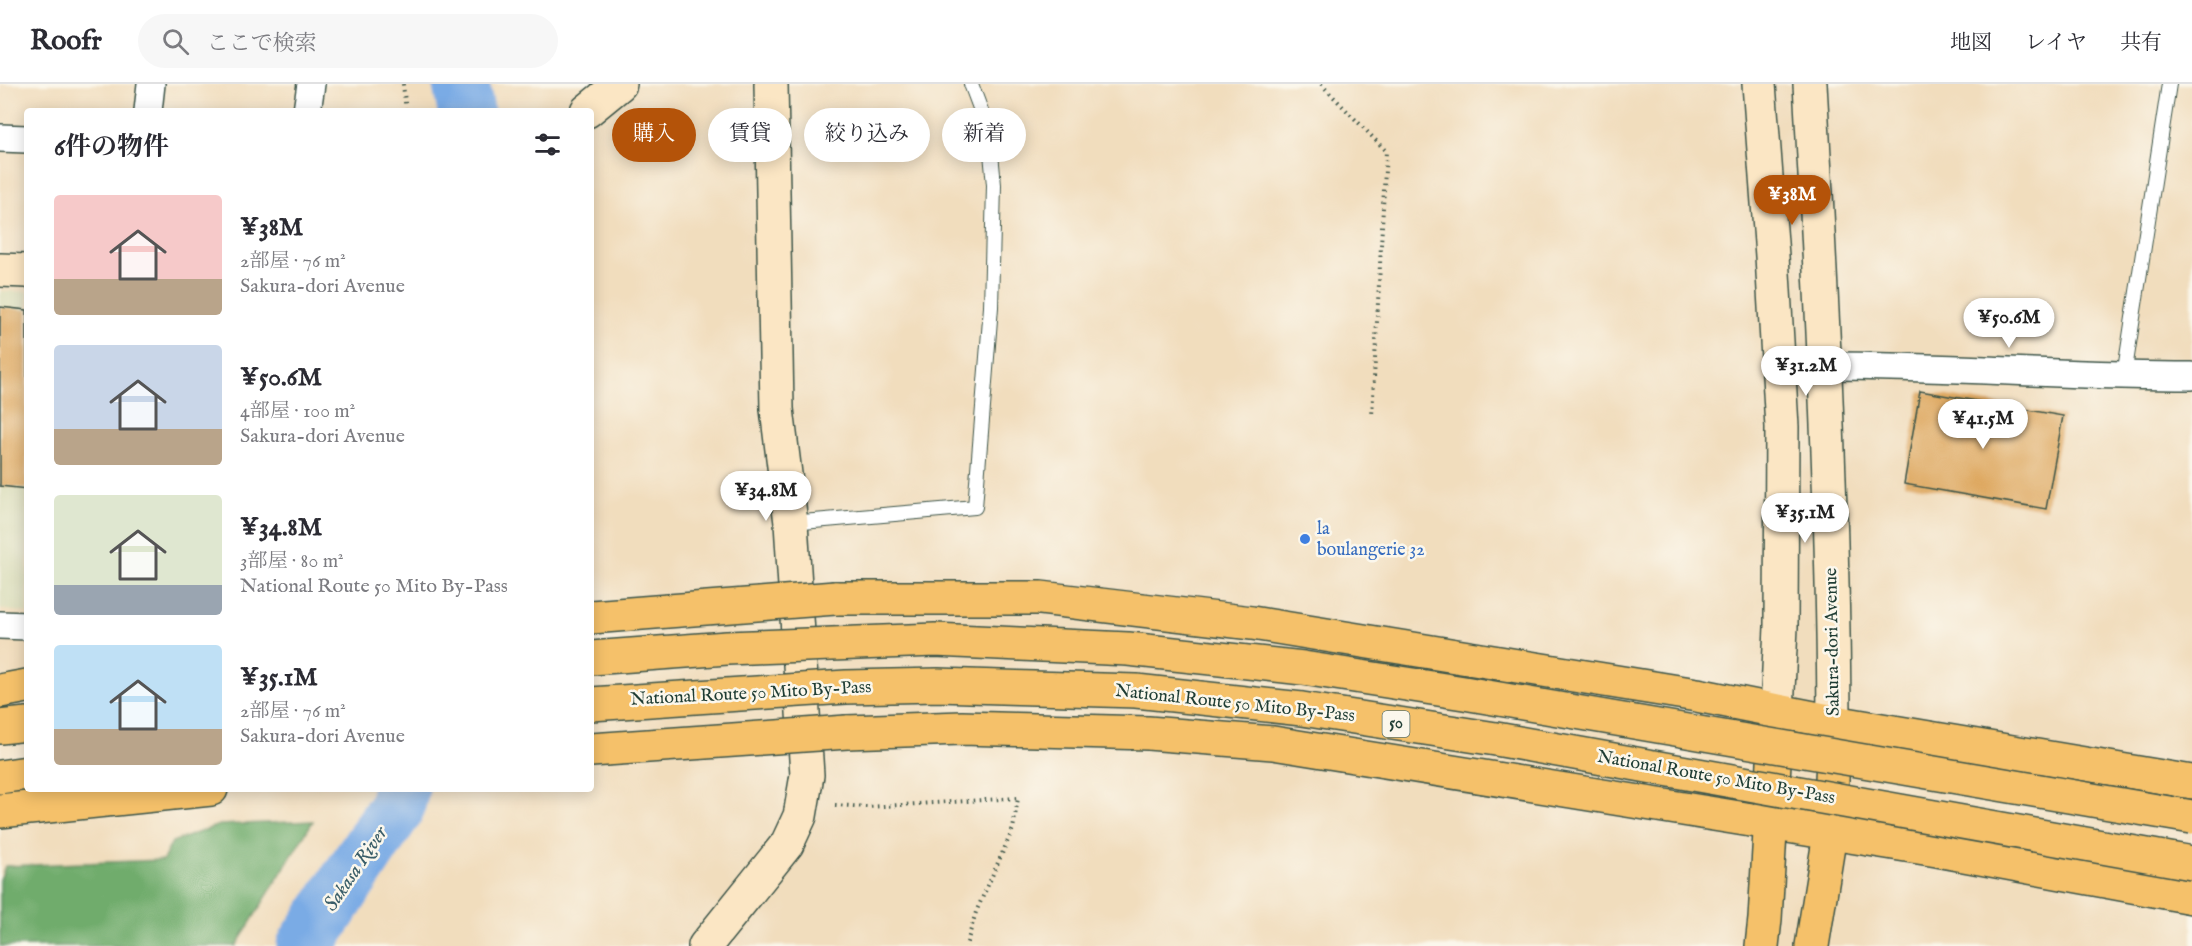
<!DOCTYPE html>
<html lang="ja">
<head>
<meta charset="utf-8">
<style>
	body { margin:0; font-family:"IM FELL English","Noto Serif JP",serif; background:#f7f7f7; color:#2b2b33; height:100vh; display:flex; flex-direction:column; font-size:22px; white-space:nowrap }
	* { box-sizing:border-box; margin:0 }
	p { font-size:20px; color:#7c7c81 }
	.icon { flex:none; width:33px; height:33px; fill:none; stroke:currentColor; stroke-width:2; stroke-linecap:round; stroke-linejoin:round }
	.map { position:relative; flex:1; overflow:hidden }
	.sheet { position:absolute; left:24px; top:24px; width:570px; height:684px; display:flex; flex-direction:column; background:#fff; border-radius:6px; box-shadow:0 3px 15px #0003 }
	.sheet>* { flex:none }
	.top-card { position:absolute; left:612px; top:24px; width:570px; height:54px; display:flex; gap:12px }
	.price { position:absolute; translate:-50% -51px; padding:0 14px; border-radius:21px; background:#fff; color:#222; font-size:20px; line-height:39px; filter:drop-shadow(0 2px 3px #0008) }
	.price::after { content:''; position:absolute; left:50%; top:36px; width:18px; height:14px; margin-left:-9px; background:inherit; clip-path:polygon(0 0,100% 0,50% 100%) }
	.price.current { background:#b45309; color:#fff }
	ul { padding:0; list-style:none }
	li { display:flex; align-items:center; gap:18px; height:150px; padding:0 30px }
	li span { display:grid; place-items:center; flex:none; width:168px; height:120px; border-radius:6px; color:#555 }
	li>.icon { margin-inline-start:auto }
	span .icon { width:72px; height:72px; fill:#fffc; stroke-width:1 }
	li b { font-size:26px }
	h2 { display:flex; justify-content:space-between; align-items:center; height:72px; padding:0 30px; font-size:26px }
	.pill { padding:0 21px; border-radius:27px; background:#fff; box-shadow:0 3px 15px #0003; font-size:21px; line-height:54px }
	.pill.current { background:#b45309; color:#fff }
	header { display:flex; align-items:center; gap:36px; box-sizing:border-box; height:84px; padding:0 30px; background:#fff; border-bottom:2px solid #e1e1e2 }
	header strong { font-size:28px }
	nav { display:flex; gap:33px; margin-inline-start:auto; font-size:21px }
	.search { width:420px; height:54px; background:#f7f7f7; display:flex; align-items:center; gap:15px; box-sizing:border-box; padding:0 21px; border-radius:33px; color:#7c7c81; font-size:22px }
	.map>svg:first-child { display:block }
	.built { fill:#dbdebc }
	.forest { fill:#6fac6c; stroke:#477450; stroke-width:1.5 }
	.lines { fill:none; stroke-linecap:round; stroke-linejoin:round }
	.river { stroke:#7aabe5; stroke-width:57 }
	.building { fill:#dea860 }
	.lane-casing { stroke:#3e5549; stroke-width:16 }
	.street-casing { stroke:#3e5549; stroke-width:30 }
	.secondary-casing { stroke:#3e5549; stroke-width:36 }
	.primary-casing { stroke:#3e5549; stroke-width:36 }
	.highway-casing { stroke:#3e5549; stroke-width:36 }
	.path { stroke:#3e5549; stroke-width:4; stroke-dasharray:1.5 4.5; stroke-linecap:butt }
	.lane { stroke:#fff; stroke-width:14 }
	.street { stroke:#fff; stroke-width:27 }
	.secondary { stroke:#fbe6c4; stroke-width:33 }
	.primary { stroke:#f5c16b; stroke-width:33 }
	.highway { stroke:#f5c16b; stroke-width:33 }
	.highway-bridge-casing { stroke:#3e5549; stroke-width:36; stroke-linecap:butt }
	.highway-bridge { stroke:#f5c16b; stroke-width:33 }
	.shop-dot { fill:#3f7fe0; stroke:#fbf7ec; stroke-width:2 }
	.labels { text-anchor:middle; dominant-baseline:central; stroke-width:5; stroke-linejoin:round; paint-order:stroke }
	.shield { fill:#fbf7ec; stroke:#61756b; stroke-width:1.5 }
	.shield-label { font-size:16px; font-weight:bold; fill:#1f3d34 }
	.shop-label { font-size:18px; fill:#366cbe; stroke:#fbf7ec; text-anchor:start }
	.street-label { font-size:18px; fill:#1f3d34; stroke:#fbf7ec }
	.water-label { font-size:20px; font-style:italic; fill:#3a5e69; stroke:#fbf7ec }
</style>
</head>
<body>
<header>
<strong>Roofr</strong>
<div class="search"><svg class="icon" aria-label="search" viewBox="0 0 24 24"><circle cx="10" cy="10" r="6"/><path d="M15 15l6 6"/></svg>ここで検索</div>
<nav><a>地図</a><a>レイヤ</a><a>共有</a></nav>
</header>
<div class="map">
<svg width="2192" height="862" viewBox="0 0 2192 862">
	<rect width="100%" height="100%" fill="#fbf7ec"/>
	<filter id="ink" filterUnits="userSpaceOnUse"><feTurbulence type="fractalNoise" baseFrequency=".0167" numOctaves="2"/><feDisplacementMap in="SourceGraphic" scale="12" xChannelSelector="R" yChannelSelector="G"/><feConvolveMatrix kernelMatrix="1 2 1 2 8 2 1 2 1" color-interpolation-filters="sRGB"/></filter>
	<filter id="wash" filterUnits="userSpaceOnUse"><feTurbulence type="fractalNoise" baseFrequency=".008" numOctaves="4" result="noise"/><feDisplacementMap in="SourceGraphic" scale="24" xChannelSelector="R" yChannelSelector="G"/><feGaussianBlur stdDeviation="1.35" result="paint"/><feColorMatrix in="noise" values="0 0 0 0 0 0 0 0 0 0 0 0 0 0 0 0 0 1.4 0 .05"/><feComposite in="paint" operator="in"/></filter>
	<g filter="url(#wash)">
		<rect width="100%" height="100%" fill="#f1ddbd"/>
		<path class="built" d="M0,207l27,1v321l-27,-4z"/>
		<path class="forest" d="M313,737l-77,125h-236v-66l5,-14 158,-6 9,-18 47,-17z"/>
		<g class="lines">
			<path class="river" d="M461,0l5,27
				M305,862l91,-138 5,-19"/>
		</g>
		<g id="blocks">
			<path class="building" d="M0,223l27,3v179l-27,-3z
				M1920,307l143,25 -17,93 -142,-25z"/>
		</g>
	</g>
	<g filter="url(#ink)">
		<use href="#blocks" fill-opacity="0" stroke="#3e5549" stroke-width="1.5"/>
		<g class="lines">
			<g class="lane-casing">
				<path id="lane" d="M2124,292l45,-292
					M791,439l184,-16 16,-200 3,-122 -5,-53 -18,-48"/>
			</g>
			<g class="street-casing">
				<path id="street" d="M148,27l3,-27
					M307,27l4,-27
					M0,54l27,1
					M1825,282c123,0 245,10 367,10
					M0,541l27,1"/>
			</g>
			<g class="secondary-casing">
				<path id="secondary" d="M1759,0l13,172 10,171 -1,200 -4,84
					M1810,0c12,213 23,425 24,638
					M587,27l33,-27
					M0,186l27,1
					M705,862l82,-102 13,-28 7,-41 -16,-252 -14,-114 -6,-325"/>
			</g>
			<g class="primary-casing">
				<path id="primary" d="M1762,862l3,-27 12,-208
					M1812,862l18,-112 4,-107"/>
			</g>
			<g class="highway-casing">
				<path id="highway" d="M835,514h206l211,25 445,72 137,27 358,60
					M0,607l27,-5
					M0,643l27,-3
					M847,648l115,-4 186,5 125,10 664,107 255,47
					M0,693l27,-4
					M0,727l211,-22"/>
			</g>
			<path class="path" d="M403,0l3,27
				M1321,0l65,67 -14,265
				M835,721l32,2 151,-9 -5,31 -37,83 -10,34"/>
			<use href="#lane" class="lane"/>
			<use href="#street" class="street"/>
			<use href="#secondary" class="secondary"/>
			<use href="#primary" class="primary"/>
			<use href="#highway" class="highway"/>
			<g class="highway-bridge-casing">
				<path id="highway-bridge" d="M591,533l244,-19
					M591,574l136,-10 208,-8 193,9 175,19 161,25 728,124
					M591,620l255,-17 92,-2 198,6 166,18 194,30 696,124
					M591,666l256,-18"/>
			</g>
			<use href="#highway-bridge" class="highway-bridge"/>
		</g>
	</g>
	<circle class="shop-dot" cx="1305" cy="455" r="6"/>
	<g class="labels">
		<rect class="shield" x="1382.5" y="627" width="27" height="26" rx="4.5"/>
		<g class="shield-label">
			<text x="1396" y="640">50</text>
		</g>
		<g class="shop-label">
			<text x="1317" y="445">la<tspan x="1317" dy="21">boulangerie 32</tspan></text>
		</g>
		<g class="street-label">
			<text transform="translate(1833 558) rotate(-91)">Sakura-dori Avenue</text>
			<text transform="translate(751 610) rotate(-3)">National Route 50 Mito By-Pass</text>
			<text transform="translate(1235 620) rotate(6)">National Route 50 Mito By-Pass</text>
			<text transform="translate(1716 694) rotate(10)">National Route 50 Mito By-Pass</text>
		</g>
		<g class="water-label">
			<text transform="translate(356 785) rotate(-56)">Sakasa River</text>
		</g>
	</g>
</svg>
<b class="price current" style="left:1792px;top:142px">¥38M</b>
<b class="price" style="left:2009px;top:265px">¥50.6M</b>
<b class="price" style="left:1806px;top:313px">¥31.2M</b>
<b class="price" style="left:1983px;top:366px">¥41.5M</b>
<b class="price" style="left:766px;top:438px">¥34.8M</b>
<b class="price" style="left:1805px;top:460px">¥35.1M</b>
<div class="top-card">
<a class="pill current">購入</a>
<a class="pill">賃貸</a>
<a class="pill">絞り込み</a>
<a class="pill">新着</a>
</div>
<section class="sheet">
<h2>6件の物件<svg class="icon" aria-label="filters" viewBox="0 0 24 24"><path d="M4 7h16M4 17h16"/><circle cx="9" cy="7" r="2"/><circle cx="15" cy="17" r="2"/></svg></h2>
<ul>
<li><span style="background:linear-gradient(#f6c9c9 70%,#b9a48a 0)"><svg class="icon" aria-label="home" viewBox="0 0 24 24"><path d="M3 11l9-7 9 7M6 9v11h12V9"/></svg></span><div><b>¥38M</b><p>2部屋 · 76 m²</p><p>Sakura-dori Avenue</p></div></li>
<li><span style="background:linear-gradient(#c9d6e8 70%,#b9a48a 0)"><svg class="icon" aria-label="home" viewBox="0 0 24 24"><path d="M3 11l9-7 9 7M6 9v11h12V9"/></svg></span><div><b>¥50.6M</b><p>4部屋 · 100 m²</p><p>Sakura-dori Avenue</p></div></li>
<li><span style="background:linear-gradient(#dfe7d0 75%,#9aa5b1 0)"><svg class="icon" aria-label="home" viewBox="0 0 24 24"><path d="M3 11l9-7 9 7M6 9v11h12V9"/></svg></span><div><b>¥34.8M</b><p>3部屋 · 80 m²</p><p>National Route 50 Mito By-Pass</p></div></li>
<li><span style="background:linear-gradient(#bfe0f5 70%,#b9a48a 0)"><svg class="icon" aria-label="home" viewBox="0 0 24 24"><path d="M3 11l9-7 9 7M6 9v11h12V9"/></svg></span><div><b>¥35.1M</b><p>2部屋 · 76 m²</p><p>Sakura-dori Avenue</p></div></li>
</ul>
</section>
</div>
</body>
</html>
